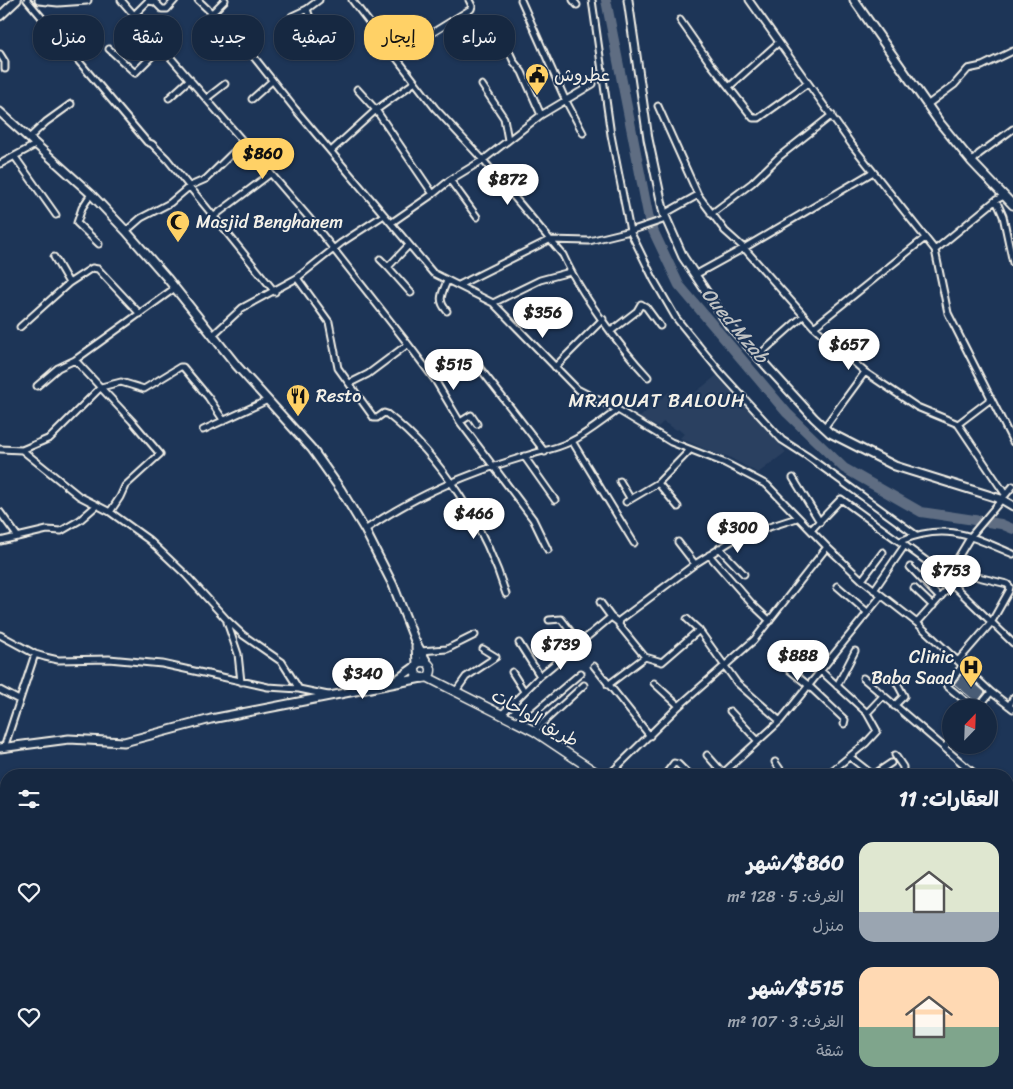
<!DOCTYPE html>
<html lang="ar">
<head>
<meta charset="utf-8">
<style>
	body { margin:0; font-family:Sriracha,"Playpen Sans Arabic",sans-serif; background:#1f3048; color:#f1f3f6; direction:rtl; height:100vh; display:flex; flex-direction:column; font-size:19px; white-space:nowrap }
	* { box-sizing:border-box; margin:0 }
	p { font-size:16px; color:#9ea6b1 }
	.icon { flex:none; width:28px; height:28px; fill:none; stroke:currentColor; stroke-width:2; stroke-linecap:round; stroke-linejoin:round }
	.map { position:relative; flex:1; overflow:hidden; direction:ltr }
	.details { position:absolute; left:0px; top:769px; width:1014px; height:321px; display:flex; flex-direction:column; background:#162841; border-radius:20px 20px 0 0; box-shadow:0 1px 4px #0004,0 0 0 1px #35445a; direction:rtl }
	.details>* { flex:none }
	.hud { position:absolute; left:15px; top:15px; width:500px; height:45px; direction:rtl; display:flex; gap:10px }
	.needle { width:32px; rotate:23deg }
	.controls { position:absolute; left:942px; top:699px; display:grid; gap:10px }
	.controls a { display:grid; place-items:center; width:55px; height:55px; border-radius:50%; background:#162841; box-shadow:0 1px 4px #0004,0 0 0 1px #35445a; font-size:25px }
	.price { position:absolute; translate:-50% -42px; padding:0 11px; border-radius:18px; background:#fff; color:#222; font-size:16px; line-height:32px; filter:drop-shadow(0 1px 2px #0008) }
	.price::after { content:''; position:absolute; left:50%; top:30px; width:15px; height:11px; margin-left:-8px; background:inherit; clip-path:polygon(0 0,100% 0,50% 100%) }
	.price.current { background:#ffd166; color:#111 }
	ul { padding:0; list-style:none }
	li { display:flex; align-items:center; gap:15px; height:125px; padding:0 15px }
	li span { display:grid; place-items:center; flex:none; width:140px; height:100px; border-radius:15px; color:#555 }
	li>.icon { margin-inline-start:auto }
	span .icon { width:60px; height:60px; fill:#fffc; stroke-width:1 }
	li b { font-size:21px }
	h2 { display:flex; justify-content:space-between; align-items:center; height:60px; padding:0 15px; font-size:21px }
	.chip { padding:0 18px; border-radius:20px; background:#162841; box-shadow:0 1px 4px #0004,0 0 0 1px #35445a; font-size:18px; line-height:45px }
	.chip.current { background:#ffd166; color:#111 }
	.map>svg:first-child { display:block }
	.built { fill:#2a4060 }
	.green { fill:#354a67; stroke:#949ea8 }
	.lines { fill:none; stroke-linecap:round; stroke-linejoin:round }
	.river { stroke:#5e6d82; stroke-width:10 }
	.building { fill:#485b74; stroke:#f4f1e8 }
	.street-casing { stroke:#f4f1e8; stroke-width:9 }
	.secondary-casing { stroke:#f4f1e8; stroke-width:11 }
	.primary-casing { stroke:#f4f1e8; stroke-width:11 }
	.street { stroke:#1d3557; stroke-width:5 }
	.secondary { stroke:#1d3557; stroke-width:7 }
	.primary { stroke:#1d3557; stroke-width:8 }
	.labels { text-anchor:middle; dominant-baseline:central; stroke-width:4; stroke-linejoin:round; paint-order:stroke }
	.poi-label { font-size:18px; fill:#f4f1e8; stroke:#1d3557; text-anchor:start }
	.street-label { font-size:18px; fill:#f4f1e8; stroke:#1d3557 }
	.water-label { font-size:19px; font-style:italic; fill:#c0c3c4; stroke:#1d3557 }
	.neighbourhood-label { font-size:19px; letter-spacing:1px; fill:#f4f1e8; stroke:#1d3557 }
</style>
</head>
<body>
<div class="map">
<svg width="1013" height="1089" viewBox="0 0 1013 1089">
	<rect width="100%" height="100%" fill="#1d3557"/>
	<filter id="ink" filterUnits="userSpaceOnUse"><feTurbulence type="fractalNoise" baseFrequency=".02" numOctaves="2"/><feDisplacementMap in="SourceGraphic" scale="10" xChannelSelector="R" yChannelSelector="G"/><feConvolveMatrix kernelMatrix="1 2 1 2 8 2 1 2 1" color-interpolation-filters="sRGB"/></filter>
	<g filter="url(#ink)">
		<path class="built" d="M716,376l45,46 25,30 -28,21 -31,-17 -11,-2 -36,-16 4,-4 -6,-5 -1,1 -14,-8 -5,5 -19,-9 30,-26 12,12z"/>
		<path class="green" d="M1013,940v110l-5,-2v-102z"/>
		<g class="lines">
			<path class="river" d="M606,0l44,224 29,61 108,128 57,55 77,44 80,12 12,5"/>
		</g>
		<path class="building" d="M963,672l22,20 -8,11 -23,-19z"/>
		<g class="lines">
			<g class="street-casing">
				<path id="street" d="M27,0l120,142 5,2 15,15 108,133
					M121,0l189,219 98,125 27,36 25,42 73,97 15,31
					M198,0l44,42 53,67 138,164 60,30 84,86 41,21
					M352,0l83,108 48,52 80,95c17,38 56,91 85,122
					M521,0l44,99 18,34
					M573,0l4,5
					M592,0l19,135 19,96 24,49 22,38 45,55 61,67 25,16 109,79
					M749,0l103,145 83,105 13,63 65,129
					M307,9l5,15
					M211,14l14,-14
					M134,15l14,-14 7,1 7,7h5l8,-9
					M292,16l15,-7 12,-9
					M680,20l30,43 43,55h6l49,-35
					M505,43l9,19 8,10 19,43
					M109,49l26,24 26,-26
					M0,54l5,8v7
					M395,56l76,-47 1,-3 -3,-6
					M482,85l22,33 4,22
					M729,87l49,-44
					M357,89l19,21 57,84
					M169,98l21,-19
					M207,98l18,-14
					M252,99l20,-18
					M927,105l27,-20 14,-16 14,-3 31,-15
					M658,106l40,89
					M29,138l17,-16 25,-18
					M331,151l45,-41 39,-28
					M15,157l41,58
					M972,162l7,-8 34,-25
					M0,164l35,-19
					M450,180l27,37
					M91,194l-9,14 -5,15 22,21
					M996,200l7,16 10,47
					M664,214l34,-19 27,36 19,17 129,-76
					M711,214l41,-31 28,-27 52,-41
					M213,217l57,-43
					M391,223l42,-29 17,-14 33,-20 58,-45 52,-31
					M126,231l15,-13 29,-15 20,-17 16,-7 38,-37
					M409,245l-21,22 23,26
					M935,250l61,-50 8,-4
					M54,257l15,26 23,-15 6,1 42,45
					M380,259l8,8
					M695,275l49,-27 70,79 51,45 52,35 41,17 47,70
					M297,278l32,44 9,46 36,50h3l7,-5 3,1c56,44 98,113 119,180
					M459,285l90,-45 40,1 41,-10 36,-12
					M493,303l47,-23 30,-8
					M447,311c-10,-11 -5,-17 0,-30
					M20,327l49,-44
					M814,327l111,-89
					M611,331l26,-20 4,-7 5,3 14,19
					M213,335l29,-27 55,-30 44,-35 43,-28
					M758,356l45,-40
					M75,360l57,61 28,33 -35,32 -5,11 -10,15
					M555,367l48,-48
					M435,380l31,-17h6l7,4 66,85
					M350,383l18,-9 40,-30
					M37,386l21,-18 17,-8 100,-72
					M460,422l11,-7 6,9
					M958,424l33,-25
					M824,428l41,-56
					M203,430l65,-30
					M572,441l62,102
					M0,449l22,1 57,46 31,16 39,28 37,35 40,44 17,16 39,27 17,27 29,6
					M22,450l28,-12 51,-51 20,-5 23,7 36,-22h3l25,30 16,24
					M524,456l31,44
					M793,478l27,44
					M620,481l10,17
					M658,483l20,24
					M1013,486l-42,50 -24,40 5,8 61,59
					M626,502l32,-19 32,-33
					M0,512l18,25
					M365,530c48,-34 101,-56 158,-73 17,-6 30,-7 47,-15 17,-8 32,-21 48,-32l53,32 54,21 42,22 60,62 -73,93 -75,66 -70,69
					M811,530l30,-31 106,77
					M0,541l47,-11 14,1 19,-11 16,-14
					M900,541c47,-19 70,-5 113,13
					M678,542l17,22
					M827,547l35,33 55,43 74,69 22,17
					M719,548l25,26
					M709,555l43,49 18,17
					M910,567l30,31
					M862,580l21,-28
					M837,586l30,26
					M914,588l19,18
					M874,590l31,-45
					M600,602l11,15 8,6
					M687,619l12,11 38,53 43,38
					M549,620l12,-1 18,23
					M227,622l11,32 3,28
					M917,623l35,-39
					M0,635l35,19 10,3 13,3 51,-1 53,5 106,23 31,2
					M519,643l21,33
					M420,651l27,-2 28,-14
					M645,657l-26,-32 1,-5 75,-56 43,-27 59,-19
					M775,658l33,27 34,32 3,3 -1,4
					M958,661l33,-38 18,-32 1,-4 -3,-3 -29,-7
					M963,665l-16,21 27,22
					M594,666l56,70
					M821,671l46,42 10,18 -11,12 -39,32
					M512,672l12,19
					M863,678l113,97
					M654,683l25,23
					M608,685l37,-28 17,5 37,-32
					M837,686l18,-35
					M0,690l19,10
					M456,691l10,-14 30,-20 -13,-8
					M894,706l10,-10 -7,-13
					M1009,706l4,-8
					M978,708l13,-16
					M730,711l28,30
					M867,713l16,-17
					M501,715l39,-39 71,-59
					M521,724l60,-51
					M534,731l50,-46
					M4,748l31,-94
					M944,748l7,-9
					M707,755l16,18
					M895,755l8,12v8
					M850,757l23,18
					M775,762l9,13
					M665,775l9,-12 4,1 11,11
					M721,775l59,-54 101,-125
					M873,775l18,-12
					M1008,797l5,4
					M1008,828l5,-10
					M1008,861l5,4
					M1008,890l5,-5
					M1008,902l5,4
					M592,1084l4,5
					M638,1084l3,5
					M292,1089l4,-5
					M564,1089l3,-5
					M599,1089l9,-5"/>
			</g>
			<g class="secondary-casing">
				<path id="secondary" d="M39,0l19,2 29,-2
					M628,0l20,139 16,75 19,43 45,67 86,94 16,15 65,33 106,33 12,7
					M854,0l86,123 32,39 41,43
					M0,16l17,-16
					M0,112l91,82 35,37 41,47 70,88 75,83 29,41 24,40 28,55 22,56 12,21
					M416,646l1,18
					M395,681l21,-15
					M0,748l69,-9 55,3 87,-23 211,-41"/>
			</g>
			<g class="primary-casing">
				<path id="primary" d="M415 670a8 8 0 1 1 16 0a8 8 0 1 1-16 0Z
					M427,677l107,54 66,44
					M1008,1062l5,2"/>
			</g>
			<use href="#street" class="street"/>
			<use href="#secondary" class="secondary"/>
			<use href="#primary" class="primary"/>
		</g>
	</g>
	<defs>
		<g id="civic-pin" transform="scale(1.25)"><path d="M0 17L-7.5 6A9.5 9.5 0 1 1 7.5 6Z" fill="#ffd166" stroke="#1d3557"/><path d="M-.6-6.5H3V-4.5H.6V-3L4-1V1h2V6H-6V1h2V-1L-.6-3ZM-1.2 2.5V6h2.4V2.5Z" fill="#111"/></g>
		<g id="mosque-pin" transform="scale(1.25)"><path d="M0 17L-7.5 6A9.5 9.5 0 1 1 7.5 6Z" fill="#ffd166" stroke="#1d3557"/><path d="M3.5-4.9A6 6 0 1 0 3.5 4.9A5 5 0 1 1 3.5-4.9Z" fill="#111"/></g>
		<g id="restaurant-pin" transform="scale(1.25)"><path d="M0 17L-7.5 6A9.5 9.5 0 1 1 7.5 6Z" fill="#ffd166" stroke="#1d3557"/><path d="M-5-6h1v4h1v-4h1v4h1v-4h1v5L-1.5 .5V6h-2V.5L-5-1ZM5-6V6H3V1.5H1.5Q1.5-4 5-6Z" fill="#111"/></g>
		<g id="hospital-pin" transform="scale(1.25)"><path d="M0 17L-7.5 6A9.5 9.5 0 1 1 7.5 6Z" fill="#ffd166" stroke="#1d3557"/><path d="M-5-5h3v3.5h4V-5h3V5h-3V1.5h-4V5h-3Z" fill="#111"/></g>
	</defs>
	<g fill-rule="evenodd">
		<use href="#civic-pin" x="537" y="75"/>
		<use href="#mosque-pin" x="178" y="222"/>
		<use href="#restaurant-pin" x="298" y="396"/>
		<use href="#hospital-pin" x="971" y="667"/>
	</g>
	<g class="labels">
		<g class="poi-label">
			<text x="554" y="75">عطروش</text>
			<text x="196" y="222">Masjid Benghanem</text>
			<text x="316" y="396">Resto</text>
			<text x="954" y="657" text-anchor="end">Clinic<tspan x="954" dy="21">Baba Saad</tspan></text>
		</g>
		<g class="street-label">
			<text transform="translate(535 718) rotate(30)">طريق الواحات</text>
		</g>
		<g class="water-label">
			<text transform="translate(735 325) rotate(50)">Oued Mzab</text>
		</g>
		<g class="neighbourhood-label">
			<text x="657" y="400">MRAOUAT BALOUH</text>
		</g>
	</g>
</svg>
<div class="controls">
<a><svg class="needle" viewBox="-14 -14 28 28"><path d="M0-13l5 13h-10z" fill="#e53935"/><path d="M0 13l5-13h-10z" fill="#9ea6b1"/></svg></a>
</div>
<b class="price current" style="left:263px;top:180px">$860</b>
<b class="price" style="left:508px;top:206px">$872</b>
<b class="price" style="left:543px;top:339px">$356</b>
<b class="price" style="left:849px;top:371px">$657</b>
<b class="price" style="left:454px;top:391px">$515</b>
<b class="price" style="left:474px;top:540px">$466</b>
<b class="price" style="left:738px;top:554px">$300</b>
<b class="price" style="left:951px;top:597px">$753</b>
<b class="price" style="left:561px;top:671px">$739</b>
<b class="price" style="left:798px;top:682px">$888</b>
<b class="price" style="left:363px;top:700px">$340</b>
<div class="hud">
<a class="chip">شراء</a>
<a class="chip current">إيجار</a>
<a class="chip">تصفية</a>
<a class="chip">جديد</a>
<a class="chip">شقة</a>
<a class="chip">منزل</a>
</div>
<section class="details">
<h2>العقارات: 11<svg class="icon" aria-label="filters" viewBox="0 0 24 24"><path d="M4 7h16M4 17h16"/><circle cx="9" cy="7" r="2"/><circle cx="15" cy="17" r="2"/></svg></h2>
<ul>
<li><span style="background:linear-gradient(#dfe7d0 70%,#9aa5b1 0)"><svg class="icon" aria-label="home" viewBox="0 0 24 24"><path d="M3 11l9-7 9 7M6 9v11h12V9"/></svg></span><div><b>$860/شهر</b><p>الغرف: 5 · 128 m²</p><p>منزل</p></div><svg class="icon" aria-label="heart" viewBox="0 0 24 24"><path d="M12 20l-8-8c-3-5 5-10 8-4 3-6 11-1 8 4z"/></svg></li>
<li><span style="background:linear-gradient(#ffd9b3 60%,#7fa58c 0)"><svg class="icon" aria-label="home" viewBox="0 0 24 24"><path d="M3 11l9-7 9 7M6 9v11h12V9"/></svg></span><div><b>$515/شهر</b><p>الغرف: 3 · 107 m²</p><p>شقة</p></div><svg class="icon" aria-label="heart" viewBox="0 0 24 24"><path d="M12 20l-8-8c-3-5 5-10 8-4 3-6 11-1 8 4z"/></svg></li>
</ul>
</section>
</div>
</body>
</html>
